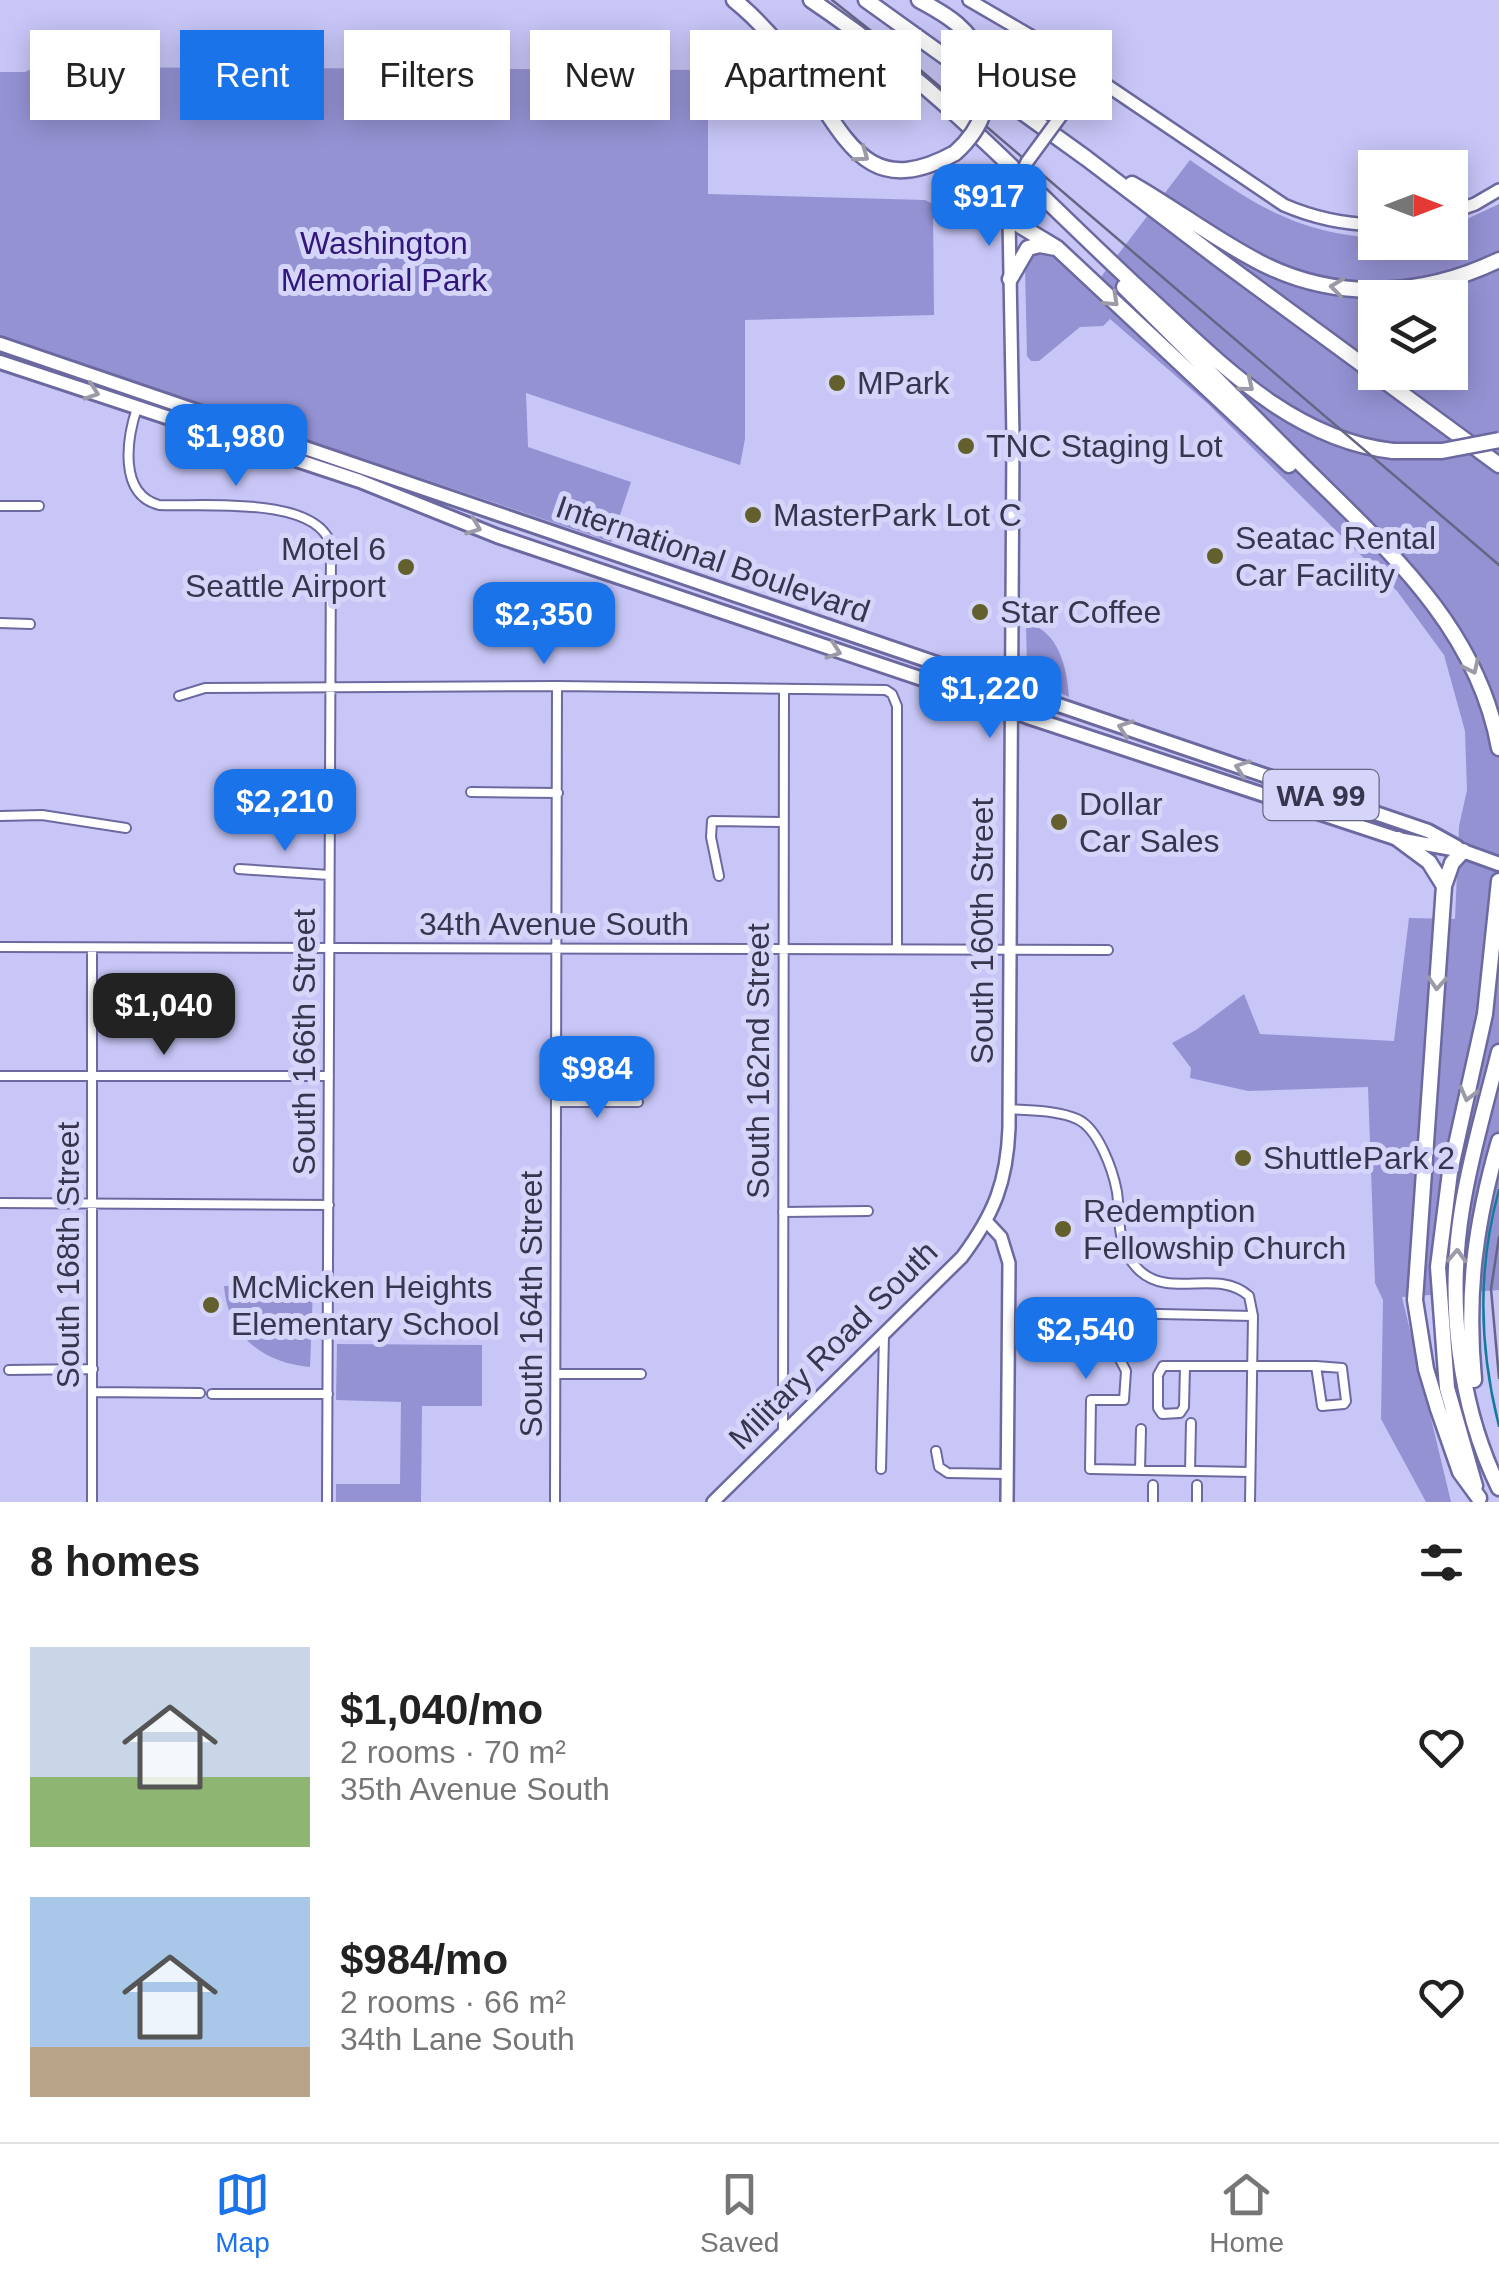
<!DOCTYPE html>
<html lang="en">
<head>
<meta charset="utf-8">
<style>
	body { margin:0; font-family:Helvetica,sans-serif; background:#f2f2f2; color:#222; height:100vh; display:flex; flex-direction:column; font-size:38px; white-space:nowrap }
	* { box-sizing:border-box; margin:0 }
	p { font-size:32px; color:#767676 }
	.icon { flex:none; width:55px; height:55px; fill:none; stroke:currentColor; stroke-width:2; stroke-linecap:round; stroke-linejoin:round }
	.map { position:relative; height:1502px; overflow:hidden }
	.side { display:flex; flex-direction:column; background:#fff; flex:1 }
	.side>* { flex:none }
	.banner { position:absolute; left:30px; top:30px; width:1440px; height:90px; display:flex; gap:20px }
	.needle { width:65px; rotate:90deg }
	.controls { position:absolute; left:1358px; top:150px; display:grid; gap:20px }
	.controls a { display:grid; place-items:center; width:110px; height:110px; border-radius:0px; background:#fff; box-shadow:0 5px 25px #0003; font-size:50px }
	.price { position:absolute; translate:-50% -85px; padding:0 22px; border-radius:20px; background:#1a73e8; color:#fff; font-size:32px; line-height:65px; filter:drop-shadow(0 2px 5px #0008) }
	.price::after { content:''; position:absolute; left:50%; top:60px; width:30px; height:22px; margin-left:-15px; background:inherit; clip-path:polygon(0 0,100% 0,50% 100%) }
	.price.selected { background:#222; color:#fff }
	ul { padding:0; list-style:none }
	li { display:flex; align-items:center; gap:30px; height:250px; padding:0 30px }
	li span { display:grid; place-items:center; flex:none; width:280px; height:200px; border-radius:0px; color:#555 }
	li>.icon { margin-inline-start:auto }
	span .icon { width:120px; height:120px; fill:#fffc; stroke-width:1 }
	li b { font-size:42px }
	h2 { display:flex; justify-content:space-between; align-items:center; height:120px; padding:0 30px; font-size:42px }
	.tag { padding:0 35px; border-radius:0px; background:#fff; box-shadow:0 5px 25px #0003; font-size:35px; line-height:90px }
	.tag.selected { background:#1a73e8; color:#fff }
	.dock { display:flex; justify-content:space-around; align-items:center; height:140px; border-top:2px solid #e0e0e0; background:#fff; font-size:28px; color:#767676 }
	.dock a { display:grid; justify-items:center; gap:5px }
	.dock .selected { color:#1a73e8 }
	.map>svg:first-child { display:block }
	.green { fill:#9592d4; fill-rule:evenodd }
	.lines { fill:none; stroke-linecap:round; stroke-linejoin:round }
	.stream { stroke:#157b9c; stroke-width:2.5 }
	.street-casing { stroke:#6c69a0; stroke-width:12 }
	.secondary-casing { stroke:#6c69a0; stroke-width:16 }
	.primary-casing { stroke:#6c69a0; stroke-width:18 }
	.highway-casing { stroke:#6c69a0; stroke-width:19 }
	.street { stroke:#fff; stroke-width:8 }
	.secondary { stroke:#fff; stroke-width:11 }
	.primary { stroke:#fff; stroke-width:12 }
	.highway { stroke:#fff; stroke-width:14 }
	.tram { stroke:#666586; stroke-width:2.5 }
	.secondary-bridge-casing { stroke:#6c69a0; stroke-width:16; stroke-linecap:butt }
	.highway-bridge-casing { stroke:#6c69a0; stroke-width:19; stroke-linecap:butt }
	.secondary-bridge { stroke:#fff; stroke-width:11 }
	.highway-bridge { stroke:#fff; stroke-width:14 }
	.oneway { stroke:#9b9aa6 }
	.poi-dot { fill:#64602d; stroke:#d5d5fa; stroke-width:4 }
	.labels { text-anchor:middle; dominant-baseline:central; stroke-width:10; stroke-linejoin:round; paint-order:stroke }
	.shield { fill:#d5d5fa; stroke:#666682; stroke-width:2.5 }
	.shield-label { font-size:30px; font-weight:bold; fill:#37364e }
	.park-label { font-size:32px; fill:#31177a; stroke:#d5d5fa }
	.poi-label { font-size:32px; fill:#37364e; stroke:#d5d5fa; text-anchor:start }
	.street-label { font-size:32px; fill:#37364e; stroke:#d5d5fa }
</style>
</head>
<body>
<div class="map">
<svg width="1499" height="1502" viewBox="0 0 1499 1502">
	<rect width="100%" height="100%" fill="#c7c6f7"/>
	<path class="green" d="M35,67l673,3v124l217,6 8,4 1,111 -189,5v119l-5,26 -214,-72 2,54 103,35 -20,60 -611,-206v-264h25z
		M1190,160c64,44 104,72 185,78v4h75v-15l49,-23v1086l-97,7 49,205h-25l-45,-83 2,-119 -8,-17 -7,-196 -120,4 -58,-13 1,-10 -19,-25 24,-13 48,-36 16,40 134,7 15,-123 46,1 4,-93 8,-36 -2,-59 -21,-76 -47,-64 -190,-188 -97,-84 -7,7 -23,1 -41,34h-8l-4,-5 -2,-89 3,-8 15,-8 6,1 42,38zM1375,298h75v74h-75z
		M1026,623c33,7 41,45 43,74l-20,-9 -22,-19z
		M308,1285l5,4 -3,78c-48,-4 -82,-32 -86,-81z
		M337,1344l145,1v61h-60l-1,96h-85v-18h64l1,-82 -65,-2z"/>
	<g class="lines">
		<path class="stream" d="M1499,1190c-22,79 -20,157 0,236"/>
		<g class="street-casing">
			<path id="street" d="M137,408c-10,30 -19,86 22,97 41,2 160,-10 172,41l-4,956
				M0,506h39
				M0,623l30,1
				M179,696l26,-8 352,-2 329,4 6,4 5,12v243
				M471,792l87,1
				M0,816l42,-1 84,13
				M239,869l90,6
				M719,876l-8,-39 1,-16 71,1
				M0,947l1108,3
				M0,1076h329
				M556,1102h82
				M1009,1109c22,2 48,1 68,10 21,9 36,51 40,73 4,29 -2,56 23,79 31,28 78,-3 109,25l4,20 -3,186
				M0,1203l329,2
				M783,1212l85,-1
				M1163,1366h22l-1,41 -4,6 -18,1 -4,-6v-33z
				M1185,1366h131
				M1316,1366l26,2 4,33 -2,3 -22,2z
				M9,1370l84,-1
				M556,1374h85
				M93,1392l107,1
				M212,1394h116
				M783,1434l1,-745
				M936,1451l3,16 9,6 59,1
				M881,1469l3,-134
				M1140,1470l1,-41
				M1190,1471l1,-48
				M1250,1472l-160,-3 1,-69h33l2,-29 -14,-27 1,-31 140,3
				M1197,1485v17
				M92,1502v-554
				M555,1502l2,-816
				M1153,1502v-17"/>
		</g>
		<g class="secondary-casing">
			<path id="secondary" d="M969,0l84,49 231,156c30,13 58,19 91,20
				M1074,98l17,-23
				M1450,213l25,-9 24,-14
				M987,1222l14,15 8,26 -2,239
				M713,1502l249,-245c32,-43 45,-75 47,-129l4,-690 -4,-219 10,-39"/>
		</g>
		<g class="primary-casing">
			<path id="primary" d="M0,344l1428,487 29,16
				M0,362l360,119 137,55 491,165 40,16 370,122 65,12 36,13"/>
		</g>
		<g class="highway-casing">
			<path id="highway" d="M734,0c31,25 54,54 76,87 40,60 63,111 145,66
				M811,0c52,35 102,75 149,118 63,58 124,120 187,178 72,66 144,143 246,155
				M866,0l220,158 134,102 279,205
				M919,0c30,16 50,28 64,60
				M1132,184c44,25 85,57 131,80 76,38 161,32 236,-4
				M1009,219l48,29 232,217
				M1010,279l18,-31 12,-3 16,3
				M1124,287c58,57 115,115 173,173 85,85 180,164 202,288
				M1398,839l31,23 15,24
				M1463,851l-11,12 -8,23 -29,414 11,69 12,40 22,63 19,26
				M1499,1052c-13,52 -29,105 -37,157 -15,92 -4,195 37,279
				M1474,1380c-8,-86 1,-156 25,-239
				M1475,1486l-28,-98 -9,-121 12,-95 35,-158 14,-133"/>
		</g>
		<use href="#street" class="street"/>
		<use href="#secondary" class="secondary"/>
		<use href="#primary" class="primary"/>
		<use href="#highway" class="highway"/>
		<path class="tram" d="M832,0l86,68 581,497
			M1499,1237l-8,52 8,89"/>
		<g class="secondary-bridge-casing">
			<path id="secondary-bridge" d="M1019,180l8,-18 47,-64"/>
		</g>
		<g class="highway-bridge-casing">
			<path id="highway-bridge" d="M955,153c29,-26 38,-55 28,-93
				M1393,451h49l57,-11"/>
		</g>
		<use href="#secondary-bridge" class="secondary-bridge"/>
		<use href="#highway-bridge" class="highway-bridge"/>
	</g>
	<defs><path id="oneway-chevron" d="M-2-3.5L2.5 0L-2 3.5" fill="none" stroke-width="1.6" stroke-linecap="round" stroke-linejoin="round" transform="scale(2.5)"/></defs>
	<g class="oneway">
		<use href="#oneway-chevron" transform="translate(862 155) rotate(36)"/>
		<use href="#oneway-chevron" transform="translate(1337 287) rotate(-173)"/>
		<use href="#oneway-chevron" transform="translate(1112 300) rotate(43)"/>
		<use href="#oneway-chevron" transform="translate(1247 385) rotate(39)"/>
		<use href="#oneway-chevron" transform="translate(92 392) rotate(19)"/>
		<use href="#oneway-chevron" transform="translate(474 527) rotate(21)"/>
		<use href="#oneway-chevron" transform="translate(834 651) rotate(19)"/>
		<use href="#oneway-chevron" transform="translate(1472 667) rotate(65)"/>
		<use href="#oneway-chevron" transform="translate(1125 728) rotate(-161)"/>
		<use href="#oneway-chevron" transform="translate(1242 768) rotate(-161)"/>
		<use href="#oneway-chevron" transform="translate(1437 983) rotate(94)"/>
		<use href="#oneway-chevron" transform="translate(1468 1094) rotate(105)"/>
		<use href="#oneway-chevron" transform="translate(1457 1256) rotate(-87)"/>
	</g>
	<g class="poi-dot">
		<circle cx="837" cy="383" r="10"/>
		<circle cx="966" cy="446" r="10"/>
		<circle cx="753" cy="515" r="10"/>
		<circle cx="1215" cy="556" r="10"/>
		<circle cx="406" cy="567" r="10"/>
		<circle cx="980" cy="612" r="10"/>
		<circle cx="1059" cy="822" r="10"/>
		<circle cx="1243" cy="1158" r="10"/>
		<circle cx="1063" cy="1229" r="10"/>
		<circle cx="211" cy="1305" r="10"/>
	</g>
	<g class="labels">
		<rect class="shield" x="1263.5" y="770" width="115" height="50" rx="8"/>
		<g class="shield-label">
			<text x="1321" y="795">WA 99</text>
		</g>
		<g class="park-label">
			<text x="384" y="243">Washington<tspan x="384" dy="37">Memorial Park</tspan></text>
		</g>
		<g class="poi-label">
			<text x="857" y="383">MPark</text>
			<text x="986" y="446">TNC Staging Lot</text>
			<text x="773" y="515">MasterPark Lot C</text>
			<text x="1235" y="538">Seatac Rental<tspan x="1235" dy="37">Car Facility</tspan></text>
			<text x="386" y="549" text-anchor="end">Motel 6<tspan x="386" dy="37">Seattle Airport</tspan></text>
			<text x="1000" y="612">Star Coffee</text>
			<text x="1079" y="804">Dollar<tspan x="1079" dy="37">Car Sales</tspan></text>
			<text x="1263" y="1158">ShuttlePark 2</text>
			<text x="1083" y="1211">Redemption<tspan x="1083" dy="37">Fellowship Church</tspan></text>
			<text x="231" y="1287">McMicken Heights<tspan x="231" dy="37">Elementary School</tspan></text>
		</g>
		<g class="street-label">
			<text transform="translate(713 559) rotate(19)">International Boulevard</text>
			<text x="554" y="924">34th Avenue South</text>
			<text transform="translate(982 931) rotate(-90)">South 160th Street</text>
			<text transform="translate(304 1042) rotate(-90)">South 166th Street</text>
			<text transform="translate(758 1061) rotate(-90)">South 162nd Street</text>
			<text transform="translate(68 1255) rotate(-90)">South 168th Street</text>
			<text transform="translate(531 1304) rotate(-90)">South 164th Street</text>
			<text transform="translate(833 1345) rotate(-45)">Military Road South</text>
		</g>
	</g>
</svg>
<div class="controls">
<a><svg class="needle" viewBox="-14 -14 28 28"><path d="M0-13l5 13h-10z" fill="#e53935"/><path d="M0 13l5-13h-10z" fill="#767676"/></svg></a>
<a><svg class="icon" aria-label="layers" viewBox="0 0 24 24"><path d="M12 4l9 5-9 5-9-5zM3 14l9 5 9-5"/></svg></a>
</div>
<b class="price" style="left:989px;top:249px">$917</b>
<b class="price" style="left:236px;top:489px">$1,980</b>
<b class="price" style="left:544px;top:667px">$2,350</b>
<b class="price" style="left:990px;top:741px">$1,220</b>
<b class="price" style="left:285px;top:854px">$2,210</b>
<b class="price selected" style="left:164px;top:1058px">$1,040</b>
<b class="price" style="left:597px;top:1121px">$984</b>
<b class="price" style="left:1086px;top:1382px">$2,540</b>
<div class="banner">
<a class="tag">Buy</a>
<a class="tag selected">Rent</a>
<a class="tag">Filters</a>
<a class="tag">New</a>
<a class="tag">Apartment</a>
<a class="tag">House</a>
</div>
</div>
<section class="side">
<h2>8 homes<svg class="icon" aria-label="filters" viewBox="0 0 24 24"><path d="M4 7h16M4 17h16"/><circle cx="9" cy="7" r="2"/><circle cx="15" cy="17" r="2"/></svg></h2>
<ul>
<li><span style="background:linear-gradient(#c9d6e8 65%,#8fb573 0)"><svg class="icon" aria-label="home" viewBox="0 0 24 24"><path d="M3 11l9-7 9 7M6 9v11h12V9"/></svg></span><div><b>$1,040/mo</b><p>2 rooms · 70 m²</p><p>35th Avenue South</p></div><svg class="icon" aria-label="heart" viewBox="0 0 24 24"><path d="M12 20l-8-8c-3-5 5-10 8-4 3-6 11-1 8 4z"/></svg></li>
<li><span style="background:linear-gradient(#a9c7e8 75%,#b9a48a 0)"><svg class="icon" aria-label="home" viewBox="0 0 24 24"><path d="M3 11l9-7 9 7M6 9v11h12V9"/></svg></span><div><b>$984/mo</b><p>2 rooms · 66 m²</p><p>34th Lane South</p></div><svg class="icon" aria-label="heart" viewBox="0 0 24 24"><path d="M12 20l-8-8c-3-5 5-10 8-4 3-6 11-1 8 4z"/></svg></li>
</ul>
</section>
<nav class="dock">
<a class="selected"><svg class="icon" aria-label="map" viewBox="0 0 24 24"><path d="M3 6l6-2 6 2 6-2v14l-6 2-6-2-6 2zM9 4v14M15 6v14"/></svg>Map</a>
<a><svg class="icon" aria-label="saved" viewBox="0 0 24 24"><path d="M7 4h10v16l-5-4-5 4z"/></svg>Saved</a>
<a><svg class="icon" aria-label="home" viewBox="0 0 24 24"><path d="M3 11l9-7 9 7M6 9v11h12V9"/></svg>Home</a>
</nav>
</body>
</html>
